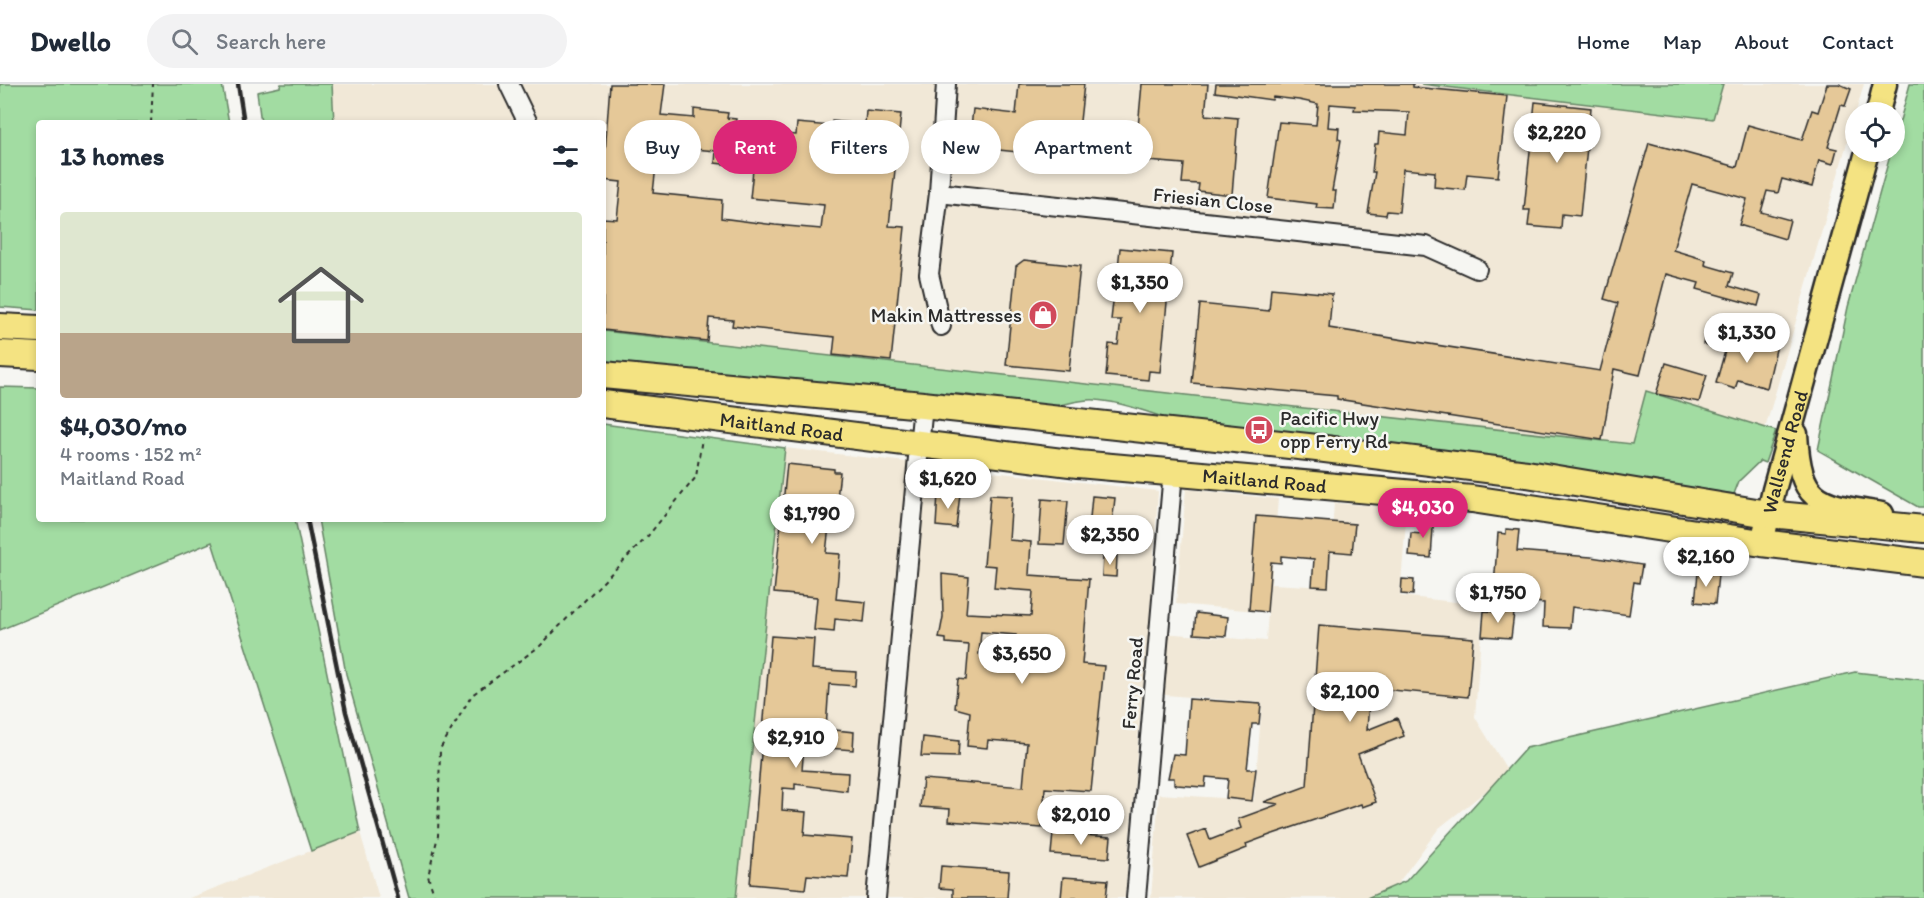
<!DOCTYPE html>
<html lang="en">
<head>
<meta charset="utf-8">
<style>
	body { margin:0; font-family:Itim,sans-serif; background:#f2f2f3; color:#1f2937; height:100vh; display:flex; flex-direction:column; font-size:22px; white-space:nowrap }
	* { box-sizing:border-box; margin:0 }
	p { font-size:20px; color:#747a83 }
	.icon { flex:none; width:33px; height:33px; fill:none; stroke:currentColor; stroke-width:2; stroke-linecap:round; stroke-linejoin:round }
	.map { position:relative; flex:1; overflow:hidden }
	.drawer { position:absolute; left:36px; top:36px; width:570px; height:402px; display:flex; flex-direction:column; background:#fff; border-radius:6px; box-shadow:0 3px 9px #0003 }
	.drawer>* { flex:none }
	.hud { position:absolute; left:624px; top:36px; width:570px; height:54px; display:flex; gap:12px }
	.buttons { position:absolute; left:1845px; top:18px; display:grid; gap:12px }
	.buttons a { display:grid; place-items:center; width:60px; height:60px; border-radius:50%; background:#fff; box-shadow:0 3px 9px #0003; font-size:30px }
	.price { position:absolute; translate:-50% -51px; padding:0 14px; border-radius:21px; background:#fff; color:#222; font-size:20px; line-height:39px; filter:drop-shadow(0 2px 3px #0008) }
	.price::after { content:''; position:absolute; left:50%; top:36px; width:18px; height:14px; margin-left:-9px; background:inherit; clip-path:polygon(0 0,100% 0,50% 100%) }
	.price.current { background:#db2777; color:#fff }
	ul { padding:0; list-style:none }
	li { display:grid; align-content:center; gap:12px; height:318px; padding:0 24px }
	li+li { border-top:2px solid #e0e1e3 }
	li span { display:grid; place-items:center; height:186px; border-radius:6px; color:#555 }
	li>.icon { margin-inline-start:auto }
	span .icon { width:108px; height:108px; fill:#fffc; stroke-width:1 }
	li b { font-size:26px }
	h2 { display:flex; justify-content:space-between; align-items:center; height:72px; padding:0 24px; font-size:26px }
	.tag { padding:0 21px; border-radius:27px; background:#fff; box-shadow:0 3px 9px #0003; font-size:21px; line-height:54px }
	.tag.current { background:#db2777; color:#fff }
	header { display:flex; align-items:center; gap:36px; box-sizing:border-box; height:84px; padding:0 30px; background:#fff; border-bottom:2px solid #e0e1e3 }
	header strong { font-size:28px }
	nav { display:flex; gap:33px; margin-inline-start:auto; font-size:21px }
	.search { width:420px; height:54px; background:#f2f2f3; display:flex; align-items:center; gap:15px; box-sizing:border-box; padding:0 21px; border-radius:33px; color:#747a83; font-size:22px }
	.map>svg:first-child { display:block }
	.built { fill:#f1e8d7 }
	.green { fill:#a2dca2; stroke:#668466; stroke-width:1.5 }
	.building { fill:#e5c898; stroke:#2b2b2b; stroke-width:1.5; fill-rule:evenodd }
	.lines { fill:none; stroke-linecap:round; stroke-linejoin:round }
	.minor-casing { stroke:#2b2b2b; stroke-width:22 }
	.major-casing { stroke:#2b2b2b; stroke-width:27 }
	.highway-casing { stroke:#2b2b2b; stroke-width:30 }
	.path { stroke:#2b2b2b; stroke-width:2; stroke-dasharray:4.5 4.5; stroke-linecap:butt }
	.minor { stroke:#f6f6f2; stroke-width:18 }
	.major { stroke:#f4e382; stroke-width:22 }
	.highway { stroke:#f4e382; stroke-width:26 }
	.rail { stroke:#2b2b2b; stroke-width:4.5 }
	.labels { text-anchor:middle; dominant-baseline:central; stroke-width:5; stroke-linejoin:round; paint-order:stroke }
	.street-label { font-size:20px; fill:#2b2b2b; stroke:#f6f6f2 }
	.poi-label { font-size:20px; fill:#2b2b2b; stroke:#f6f6f2; text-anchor:end }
</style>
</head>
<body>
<header>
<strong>Dwello</strong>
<div class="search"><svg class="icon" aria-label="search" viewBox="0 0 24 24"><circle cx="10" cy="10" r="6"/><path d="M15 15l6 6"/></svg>Search here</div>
<nav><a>Home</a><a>Map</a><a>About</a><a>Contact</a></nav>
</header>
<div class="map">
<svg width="1924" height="814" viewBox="0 0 1924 814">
	<rect width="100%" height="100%" fill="#f6f6f2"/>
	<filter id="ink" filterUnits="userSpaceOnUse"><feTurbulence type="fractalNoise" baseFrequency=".0167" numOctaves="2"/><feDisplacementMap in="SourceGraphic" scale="12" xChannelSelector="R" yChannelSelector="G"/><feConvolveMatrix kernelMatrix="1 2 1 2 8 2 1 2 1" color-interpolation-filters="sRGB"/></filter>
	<g filter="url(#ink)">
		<path class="built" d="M331,0h1090l292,35 10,-35h141l-99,345 -119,-38 -14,53 -1029,-113v-208h-269z
			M785,364l373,43 -9,141 117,9 2,-29 -92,-8 10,-115 92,10 -7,85 57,3 6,-84 73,5 -7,88 83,9 -8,112 34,56 -70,55 -49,66 -10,4h-229l8,-104 95,6 8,-97 -120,-10 -17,205h-389z
			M360,748l19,66h-190z"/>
		<path class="green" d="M0,0h222l7,39h-190v187l-39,-3z
			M281,0h51l2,39h-73l-4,-31 23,-5z
			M1421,0h302l-10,35z
			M1910,0h14v423h-6l-100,-57 30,-143 43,-155h3l1,-13z
			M603,247l1029,113 14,-53 130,40 -11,32 -5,-2 -21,20 -5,13 -219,-31 -347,-44c-23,-8 -48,-17 -72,-19 -18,-2 -37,8 -55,7 -44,-4 -85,-22 -128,-8l-310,-35z
			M0,303l39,1v131h256l65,313 -49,19 -99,-309 -212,88z
			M603,340l182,24 -49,450h-327l-63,-224 -28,-155h285z
			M1855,588l69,8v218h-557l39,-17 120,-133z"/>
		<path class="building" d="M610,0h55l-4,31 33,3v-9l34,4 -1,5 9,1 -5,46 -16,-2 1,-12 -22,-2 -1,11 -36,-3 -4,36 69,7 -1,18 54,7 46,4 3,-24 -74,-7 7,-66 39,3 1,-12 34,3 1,-5 33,3 1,-13 35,3 -12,112 16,1 -14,134 -58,-6 2,-18 -103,-11 1,-6 -24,-2 -2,23 -104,-11v-112l14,1 4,-37 -18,-2z
			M1019,0h65l-8,74 -77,-8h-8l-1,4 -13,-1v-5l-8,-1 4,-38 43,5z
			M1142,0h66l-3,31 33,3 -6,77 -34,-4 1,-7 -17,-1 2,-19 -49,-4z
			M1216,0h197v3l94,9 -9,81 -31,-3 -2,16 -31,-3 1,-15 -32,-3 -4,43 -12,-1 -1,4 -18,-2 7,-41h-3l3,-28h3l1,-12 28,3 2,-23 -55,-2 1,-4 -25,-2 -2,23 11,1 -1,11 3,1 -9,51h4l-2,18 -18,-1 1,-4 -49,-6 11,-76 37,3 2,-21 -19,-4 -26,-3 -1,3 -57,-8z
			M1827,0h12l12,5 -6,17 -4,-1 -13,42 9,2 -4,15 -14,-4 -7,27 -30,-8 -4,14 -11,-2 -6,21 29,8 -5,19 -46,-14 8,-26 -55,-15 -19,66 33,10 -1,5 28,8 -4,13 32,9 -3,11 -61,-17 2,-6 -33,-9 -26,101 -26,-6 -12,71 -265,-41v-3l-145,-13 8,-79 69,7 2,-23 61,6 -3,34 271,43 18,-68 -14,-4 45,-156 88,24 11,-42 54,15 10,-30 6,2z
			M1535,18l56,6 -11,108 -18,-2 -1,15 -33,-3 2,-16h-6z
			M1120,164l52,5 -12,119 -11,-1 -1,9 -42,-4 3,-32 9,1 3,-25h-10l3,-27 10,1 2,-25 -8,-1z
			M1024,176l56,6 -11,105 -63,-6 10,-99z
			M1709,237l12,3 -5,23 -13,-3z
			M1749,253l28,8 -10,43 -29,-8 -3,9 -19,-6 11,-39 15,4z
			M1666,279l41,12 -8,27 -43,-8z
			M787,380l47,5v3h6l-5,45h-5l-4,36 14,1 -4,45 30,3 -2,20 -29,-3 -1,13 -20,-2 3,-33 -43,-4z
			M938,409l22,1 -4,34 -20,-2z
			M990,411l22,1 -3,44 22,2 -2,33 60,4 -7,85 22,2 -13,125 -46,-3 -3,40 -93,-7 1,-12 -30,-2 3,-28 100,8 4,-44 -39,-3 -1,8 -20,-2 3,-34 -15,-4 3,-29 8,1 3,-35 -23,-2v-4l-7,-1 4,-21 -1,-43 27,3 -3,36 65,3 2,-25 -39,-3 2,-22 -12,-1zM981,548l35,3 -2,22 -35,-3z
			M1092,412l23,2 -5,44 -22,-2z
			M1042,415l26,2 -4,44 -25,-1z
			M1424,428l10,1 -3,45 -22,-2 2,-23 11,1z
			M1256,432l99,8 -3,29 -22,-2 -2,36 -16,-1 2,-27 -33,-3v7l-10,-1 -4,50 -18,-2z
			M1506,445l13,1 -2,21 74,6 51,8 -3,18 -5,-1 -5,33 -57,-8 -2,21 -27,-1 1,-24 -24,-2 1,-13 -27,-2 4,-53 8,1z
			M1103,471l14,1 -1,21 -14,-1z
			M1698,489l20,2 -3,29 -20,-2z
			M1402,495l12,1 -1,15 -12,-1z
			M1484,527l30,2 -3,25 -29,-2z
			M1196,529l32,4 -2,19 -32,-2z
			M1319,541l154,13 -5,59 -98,-9 -3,42 30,-12 7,18 -46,18 18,48 -14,5 -1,-3 -91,31 -24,9 1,4 -48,19 -12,-31 19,-7 4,11 31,-12 -3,-9 41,-15 -15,-2 43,-16z
			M771,552l43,3 -2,30 44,3 -1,14 -26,-2 -3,45 28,3 -1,18 -49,-4 -2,24 46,3 -1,18 -52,-7v5l-12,-1 -1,22 24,2 -2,23 48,4 -4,39 -41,-3 -2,14 -55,-5z
			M1189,615l72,5 -2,20h-7l-5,45h9l-4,32 -26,-3 2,-19 -22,-2 -1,10h-3l-25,-2 -3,-1v-6h-6l5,-24 12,1z
			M923,653l36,4 -1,16 -37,-1z
			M1053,749l58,4 -2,21 -58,-4z
			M941,782l68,5 -2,27h-54v-9l-14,-1z
			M1063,793l45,3 -2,18h-45z"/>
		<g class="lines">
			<g class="minor-casing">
				<path id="minor" d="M509,0l19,39
					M939,109l487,53 51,23
					M941,242l-12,-52 10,-81 7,-109
					M876,814l47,-493
					M1136,814l37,-426"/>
			</g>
			<g class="major-casing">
				<g id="major">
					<path d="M1878,28l7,-28"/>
					<path d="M1796,350c4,71 23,70 86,80"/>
					<path id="s1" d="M1762,459l12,-53 93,-338"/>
				</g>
			</g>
			<g class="highway-casing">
				<g id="highway">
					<path d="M0,243l39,2"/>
					<path d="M0,270l39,2"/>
					<path d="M603,291l320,30 394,43 210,26 241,40 156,15"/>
					<path id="s2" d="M603,320l475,60 394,35 290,44 162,20"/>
				</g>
			</g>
			<path class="path" d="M151,39l2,-39
				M435,814l-7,-22 10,-40 2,-87 32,-54 68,-49 107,-109 49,-60 6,-39"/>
			<use href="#minor" class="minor"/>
			<use href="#major" class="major"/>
			<use href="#highway" class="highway"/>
			<path class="rail" d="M238,0l6,39
				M307,435l39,193 52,186"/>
		</g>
	</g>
	<defs>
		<g id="shop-disc" transform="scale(1.5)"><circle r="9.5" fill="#d1495b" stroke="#f6f6f2"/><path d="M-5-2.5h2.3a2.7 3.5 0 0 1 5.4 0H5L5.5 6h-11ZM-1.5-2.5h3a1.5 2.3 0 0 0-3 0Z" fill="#fff"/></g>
		<g id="bus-disc" transform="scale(1.5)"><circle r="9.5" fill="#d1495b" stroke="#f6f6f2"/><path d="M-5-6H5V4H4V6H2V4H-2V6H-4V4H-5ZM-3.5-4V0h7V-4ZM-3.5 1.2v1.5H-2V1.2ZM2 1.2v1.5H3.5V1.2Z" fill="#fff"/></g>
	</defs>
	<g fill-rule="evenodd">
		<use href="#shop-disc" x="1043" y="231"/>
		<use href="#bus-disc" x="1259" y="346"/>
	</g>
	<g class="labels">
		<g class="street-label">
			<text transform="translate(1213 116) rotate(6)">Friesian Close</text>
			<text stroke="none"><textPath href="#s2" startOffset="180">Maitland Road</textPath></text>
			<text stroke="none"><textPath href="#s1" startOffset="94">Wallsend Road</textPath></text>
			<text stroke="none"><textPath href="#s2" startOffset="666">Maitland Road</textPath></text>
			<text transform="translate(1132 599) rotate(-85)">Ferry Road</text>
		</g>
		<g class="poi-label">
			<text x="1022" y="231">Makin Mattresses</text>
			<text x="1280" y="334" text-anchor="start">Pacific Hwy<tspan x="1280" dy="23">opp Ferry Rd</tspan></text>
		</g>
	</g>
</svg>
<div class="buttons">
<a><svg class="icon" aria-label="locate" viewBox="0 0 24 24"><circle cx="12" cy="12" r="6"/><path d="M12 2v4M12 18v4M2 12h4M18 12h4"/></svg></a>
</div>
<b class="price" style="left:1557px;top:80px">$2,220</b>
<b class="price" style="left:1140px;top:230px">$1,350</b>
<b class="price" style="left:1747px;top:280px">$1,330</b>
<b class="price" style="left:948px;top:426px">$1,620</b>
<b class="price current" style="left:1423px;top:455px">$4,030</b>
<b class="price" style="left:812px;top:461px">$1,790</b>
<b class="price" style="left:1110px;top:482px">$2,350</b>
<b class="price" style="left:1706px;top:504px">$2,160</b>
<b class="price" style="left:1498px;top:540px">$1,750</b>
<b class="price" style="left:1022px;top:601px">$3,650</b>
<b class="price" style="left:1350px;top:639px">$2,100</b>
<b class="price" style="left:796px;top:685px">$2,910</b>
<b class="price" style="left:1081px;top:762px">$2,010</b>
<div class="hud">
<a class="tag">Buy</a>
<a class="tag current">Rent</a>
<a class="tag">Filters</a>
<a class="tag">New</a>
<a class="tag">Apartment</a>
</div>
<section class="drawer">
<h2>13 homes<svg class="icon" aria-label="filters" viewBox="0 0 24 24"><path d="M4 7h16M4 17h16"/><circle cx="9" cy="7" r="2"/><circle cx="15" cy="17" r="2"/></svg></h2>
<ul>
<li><span style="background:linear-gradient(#dfe7d0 65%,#b9a48a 0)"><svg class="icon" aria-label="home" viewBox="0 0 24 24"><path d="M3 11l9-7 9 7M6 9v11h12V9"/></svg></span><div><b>$4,030/mo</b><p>4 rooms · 152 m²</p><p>Maitland Road</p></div></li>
</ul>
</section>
</div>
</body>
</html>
